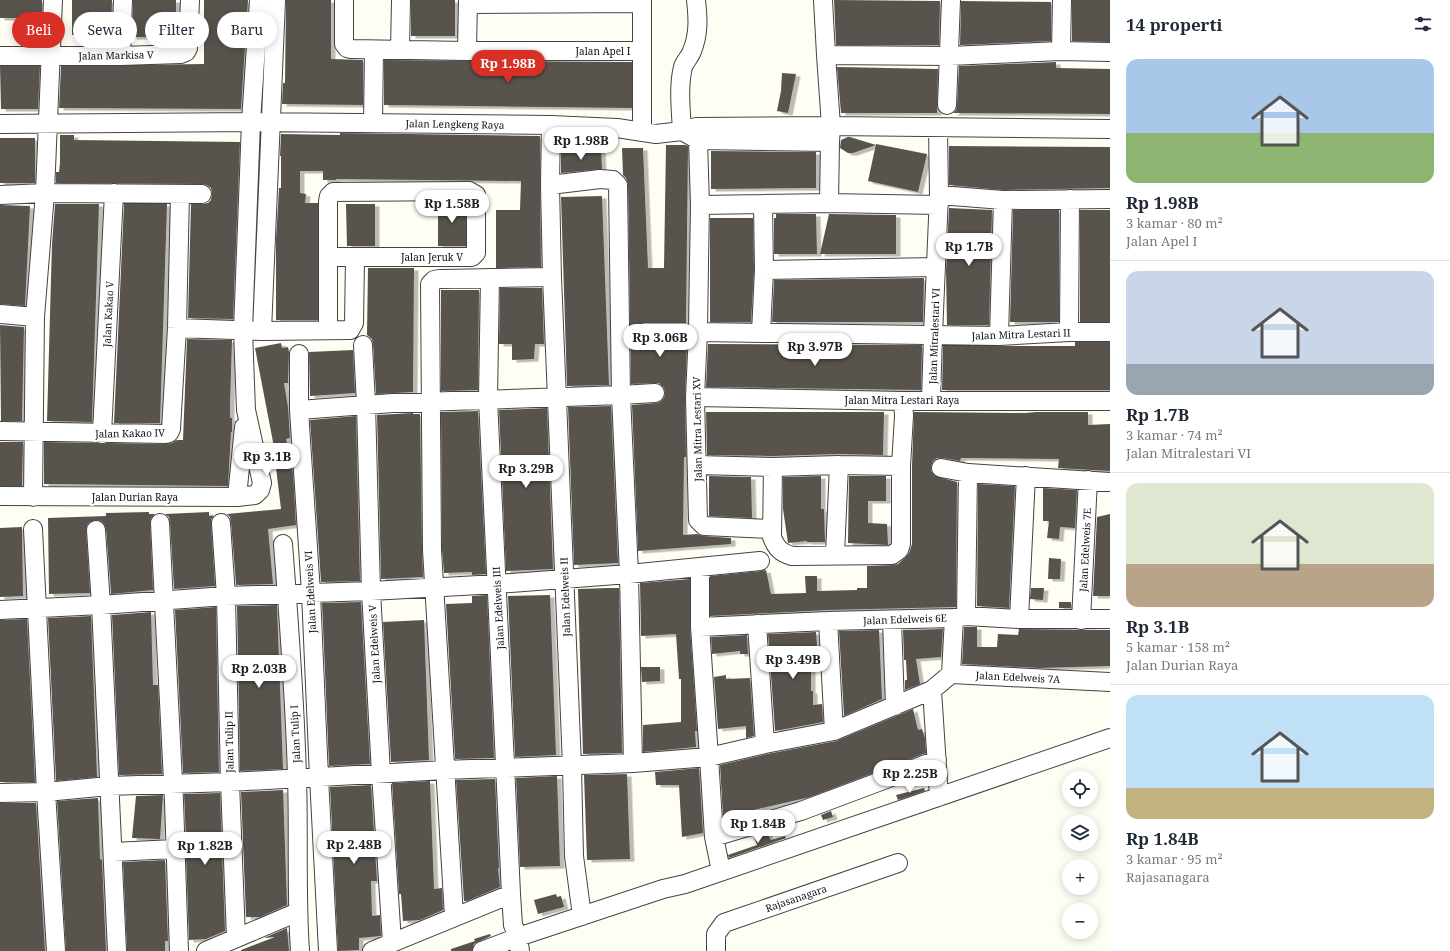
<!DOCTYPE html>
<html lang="id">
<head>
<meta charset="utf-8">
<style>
	body { margin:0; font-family:"Noto Serif",serif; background:#f6f6f7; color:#1f2937; height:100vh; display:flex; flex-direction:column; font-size:15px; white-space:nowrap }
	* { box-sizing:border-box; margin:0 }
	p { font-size:13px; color:#747a83 }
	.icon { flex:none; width:22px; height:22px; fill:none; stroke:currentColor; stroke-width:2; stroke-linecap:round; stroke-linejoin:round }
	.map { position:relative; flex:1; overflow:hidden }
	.details { display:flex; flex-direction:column; background:#fff; width:340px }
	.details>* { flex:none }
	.guide { position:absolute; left:12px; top:12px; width:380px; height:36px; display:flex; gap:8px }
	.fabs { position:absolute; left:1062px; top:771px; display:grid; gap:8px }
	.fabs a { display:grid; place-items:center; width:36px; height:36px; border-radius:50%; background:#fff; box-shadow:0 2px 10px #0003; font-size:20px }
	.price { position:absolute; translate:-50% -34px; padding:0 9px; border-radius:14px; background:#fff; color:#222; font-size:13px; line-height:26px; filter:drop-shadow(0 1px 2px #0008) }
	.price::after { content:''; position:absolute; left:50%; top:24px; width:12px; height:9px; margin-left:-6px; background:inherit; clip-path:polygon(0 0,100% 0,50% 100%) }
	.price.on { background:#d93025; color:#fff }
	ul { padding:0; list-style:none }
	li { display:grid; align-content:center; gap:8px; height:212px; padding:0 16px }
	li+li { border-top:1px solid #e0e1e3 }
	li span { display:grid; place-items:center; height:124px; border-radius:12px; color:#555 }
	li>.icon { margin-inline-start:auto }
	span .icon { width:72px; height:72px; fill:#fffc; stroke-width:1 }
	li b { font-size:17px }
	h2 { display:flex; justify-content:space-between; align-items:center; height:48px; padding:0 16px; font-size:17px }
	.tag { padding:0 14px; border-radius:18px; background:#fff; box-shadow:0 2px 10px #0003; font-size:14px; line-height:36px }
	.tag.on { background:#d93025; color:#fff }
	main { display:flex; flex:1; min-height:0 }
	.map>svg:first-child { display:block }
	.building { fill:#59534d; filter:url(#shadow) }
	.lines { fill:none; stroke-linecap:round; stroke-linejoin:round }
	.minor-casing { stroke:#434343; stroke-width:20 }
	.minor { stroke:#fff; stroke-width:18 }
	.labels { text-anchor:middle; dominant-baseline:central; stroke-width:4; stroke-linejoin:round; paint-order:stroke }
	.street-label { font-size:10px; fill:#101010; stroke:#fff }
</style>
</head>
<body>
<main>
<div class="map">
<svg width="1110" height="951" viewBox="0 0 1110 951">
	<defs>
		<filter id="shadow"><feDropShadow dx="4.5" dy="2.5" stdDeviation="0" flood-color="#0004"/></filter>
	</defs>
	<rect width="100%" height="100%" fill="#fffef4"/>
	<path class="building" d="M0,0h42v18h-42z
		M72,0h40l-1,35h-39z
		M133,0h43v37h-44z
		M204,0h44l-7,109 -182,-1 2,-42 143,-2z
		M286,0h45v59l32,1v45l-81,-1 1,-21h2z
		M411,0h44v36h-44z
		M834,0l106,1 -1,44h-103z
		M1072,0h38v42l-38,-1z
		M961,1l90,1v39l-91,4z
		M41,24v15h-5v-14z
		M384,60l248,2v46l-248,-3z
		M1056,62v6l54,1v45l-157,-1 3,-3 1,-5 2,-39z
		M0,66h40l-2,43h-37z
		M837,67l101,2 -1,44h-96z
		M782,73l14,1 -8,39 -11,-2 4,-20z
		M340,133l200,3v49l1,82 -45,1v-58h24l1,-29 -185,-2v1h-13v-9h-23v22l6,1 -1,9h13v117h-42v-80l3,-52h2v-32h-1l1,-22 59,1z
		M60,135h14v5l166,2 -7,177 -45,-1 3,-114h11l6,-1 3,-3 1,-6 -1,-6 -4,-3 -5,-1 -146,-1v-11h3l1,-9z
		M848,137h2l26,8 -23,8h-5l-8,-5 1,-8z
		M0,138h35v45h-35z
		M876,144l51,10 -9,38 -50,-11z
		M666,145h19l3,1 -2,177h-43v19l44,1 -2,54 1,60h-2l-1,78 14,-1 7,2 27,2v6l-93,7 -6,-146 24,-2 4,-1 4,-4 1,-5 -1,-5 -5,-5h-5l-23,1 -3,-199 -2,-7 -3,-3 -1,-27h21l5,120h16z
		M949,146l161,1v41l-107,2 -54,-5z
		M601,149l1,20 -41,4v-22z
		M711,151l105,1v36l-105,1z
		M602,196l7,189 -42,1 -6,-189z
		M438,202h28v44h-28z
		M55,204h44l-7,218 -45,-1 5,-177z
		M124,204h43l-7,219h-46z
		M346,204h29v42h-28z
		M0,205l30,1 -5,100 -25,-2z
		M949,208l43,2 -3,115h-42l-1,-55z
		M1013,210h46v112h-49z
		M1080,210h30v112h-30z
		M776,214h40l1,40h-43v-36h2z
		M829,214l67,1v39h-76z
		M710,218h43l1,52 -3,52h-41z
		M368,268h46l-1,124 -37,2 -3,-50 -1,-5 -5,-4z
		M924,278l-1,44h-151l2,-42z
		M500,288h42l2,56h-9l-1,15 -22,1v-16h-13z
		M441,290h38l-1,100 -37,1z
		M0,325l24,2 -2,94h-21z
		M187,339l45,1 -2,64v14h2v14h-1l-3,54 -184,-2v-42l54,1 4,1 5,-1 59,1 6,-1 5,-3h6z
		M1075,342h35v48h-168l1,-44h132z
		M281,343l1,5 6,-1 1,5 -1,31h-4l4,24 2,31 -4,1 7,34 3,52 -28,4 5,55 -37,1 -5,-63 -1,-5 -3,-3 54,-5 -5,-41h2l-23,-120z
		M708,344l214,1 -1,45 -215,-3z
		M353,350l2,43 -45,3 -1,-44z
		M611,406l7,157 -44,2 -6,-158z
		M547,408l6,161 -47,2 -7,-161z
		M478,411l8,163 -14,1v-3l-28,1 -2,-23 -1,-138z
		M706,412h178l-1,43 -44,-1 -66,2 -66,-1z
		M914,412l111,1 11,-1h52v13l22,-1v47l-52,-3 1,-9 -98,-1 -1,3 -17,-3h-6l-4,3 -2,5v5l4,5 22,6 -1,125 -128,3 -118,6v-40l51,-5 5,-1 5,24 35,-1 -1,-17h12v15l40,-1v-2h10v-22l26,-1 5,-1 7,-6 4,-5 3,-9v-78z
		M413,413v1h7l2,136 1,27 -42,2 -4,-164z
		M356,416l4,165 -39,1 -11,-162z
		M0,442h23l-1,44h-22z
		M709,476l42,1 1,41 -43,-2z
		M821,476v33h3l1,33h-18v-1l-19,2 -5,-34v-32z
		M849,476h37v25h-18v22l19,1 1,21 -40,-2z
		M978,484l37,2 -6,122 -32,-2z
		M1043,488l34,2 -2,38 -15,-1 -1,12 -12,-1 2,-17h-6z
		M149,512v2h6l-4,4 -1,6 3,66 -42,4 -5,-65 -2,-5 -3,-3 -5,-1 -6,2 -3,3 -1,5 4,63 -41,1 -1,-76 58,-2v-3z
		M209,512v4h5l-3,3v5l4,62 -41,3 -4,-67 -1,-5 -4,-3z
		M1110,514v82h-17l4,-79z
		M22,527l1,69 -23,1v-69z
		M1049,558l12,1 -1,20h-12z
		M690,579v48l7,104h-2l1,16 -53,5v-27l38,-3v-43h-2l-3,-45 -35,2 -1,-53z
		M608,588h11l3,165 -39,1 -5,-165z
		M1031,588h13l-1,12 -13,-1z
		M487,595l7,163 -39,1 -9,-155 26,-1v-7z
		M550,595l6,160 -41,2 -7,-161z
		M361,602l9,162 -41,2 -7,-163z
		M1059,602h12v6h-12z
		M277,605l6,164 -43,2 -3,-165z
		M216,607l3,165 -36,1 -8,-163z
		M151,612l2,73h5l4,89 -43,1 -7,-160z
		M91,616l6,161 -41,4 -8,-163z
		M27,619l8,163h-35v-162z
		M424,620l5,140 -38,2 -8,-140z
		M964,627h13v20h20l1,-13 20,1 1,-6 91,1v36l-71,2 -77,-4z
		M943,629l-2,28 -25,2 4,25 -15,6v-10h2l-1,-20h-2l-1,-30z
		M879,630l3,69 -38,17 -5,-85z
		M816,632l2,26h-7v33h2v14l9,-1 1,18 -48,9 -7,-97z
		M747,635l1,19h-8v-3l-28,3 -1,-17z
		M641,667h19v14l-18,1z
		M726,675v4l24,-1 4,58 -8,2v-12l-28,3 -4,-52z
		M913,709l5,21 4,-1 3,9 1,15 -116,44 -87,20 -3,-52 47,-11 69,-13z
		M699,768l4,65 -21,4 -3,-52h-23l-1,-13z
		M627,774l3,85 -43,1 -3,-85z
		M557,776l3,90 -40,1 -4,-89z
		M495,779l4,89h-1l2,19 -33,14h-3l-8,-121z
		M430,781l4,108 8,-1 1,22 -23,10 -17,1 -2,-27h-2l-7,-111z
		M371,785l6,96h-6l1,35 8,-1 1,21 -22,2v12l-21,1 -8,-164z
		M924,788l1,3 -27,9 -2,-5z
		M283,790l4,115 -27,12h-14l-5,-125z
		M220,793l5,138 -19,8 -17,1 -3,-83h23v-12l-23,-2 -2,-49z
		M163,795l-3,44 -28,-1 4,-42z
		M98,798l2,61 2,1 4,91h-40l-9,-150z
		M0,803h36l9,148h-45z
		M831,811l2,6 -10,3 -2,-5z
		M767,833l4,7 14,-4 1,2 -57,20 -1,-3 29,-10 -3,-8z
		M165,860l3,81h-3v10h-38l-4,-89z
		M556,894l1,3 4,-1 3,11 -26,7 -4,-14z
		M287,928l2,23h-48v-1l34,-13 -11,1z
		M490,934l1,2 -17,8 -2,7h-21v-2l24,-8 -1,-2z"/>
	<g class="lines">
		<g class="minor-casing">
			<path id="minor" d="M344,0v44l3,4 4,1 116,2h175v-51
				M696,0c2,18 3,34 -4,51 -2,6 -7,10 -9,16 -5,20 -2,44 -1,64l16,9 132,2
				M823,0l3,55
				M468,4l174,-1
				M400,50l1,-50
				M467,51l1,-51
				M1061,51l1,-51
				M0,56h121l60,-2 5,-2 2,-4 2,-48
				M121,56l2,-56
				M947,105l4,-105
				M373,123l1,-73
				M0,124l251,-2 300,3 66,3 39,6 26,-3 14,-4 135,-1 279,3
				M551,125l-1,60 2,92 20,489 2,90 8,60
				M642,131v-80
				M698,140l2,65 -1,58 -1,69 -3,65 3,123 6,6 68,3
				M550,185l50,-6 13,1 5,5 3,210 34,-2
				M0,195l45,-2 8,-193
				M939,195l64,5 107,-1
				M829,203l110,2
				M700,205l129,-2 1,-61 1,-16 -5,-71 123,1 112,-5 49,1
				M764,270l172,-3
				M490,278l-2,121 23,495 2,31 5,12 2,14
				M0,314l35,3
				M177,328l85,3 88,-1 4,-7 1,-65
				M328,330v-129l1,-5 4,-4 136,-1 7,4v58l-4,4h-144
				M262,331l14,-331
				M698,332l301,4 70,-4h41
				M1069,332l1,-133
				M761,333l3,-63 -1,-66
				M999,336l4,-136
				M363,345l3,59 5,187 10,182 11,169
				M299,354v56l12,183 8,184 9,174
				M695,397l208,4h207
				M931,400l2,-65 6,-140 -1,-68
				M299,410l94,-7 228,-8 8,179 4,189
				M0,431l166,3 3,-1 2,-4 6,-101 3,-134
				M102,434l12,-241
				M697,465l76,2
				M901,466l-62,-1 -66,2 -1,70c4,11 9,16 20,19l100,-1 7,-5 2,-6v-78l3,-50 -1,-15
				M941,468l27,5 142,9
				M0,496l237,1 18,-2 5,-5 2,-7 -16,-73 -3,-80 8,-208 8,-122
				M33,497l2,-180 10,-124 157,1
				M237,497l7,-70
				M160,523l14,278 5,150
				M221,523l5,73 4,186 6,156
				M33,529l13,263 10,159
				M96,530l5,75 16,346
				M283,544c6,77 12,156 14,234 2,57 -1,115 3,173
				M835,555l4,-90
				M0,610l101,-5 125,-9 145,-5 126,-7 132,-10 131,-13
				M966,616l2,-143
				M1019,619l7,-143
				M892,620l3,86
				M1081,620l7,-140
				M828,621l6,110
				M757,624l8,120
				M700,627l128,-6 126,-3 12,-2 53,3h91
				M951,674l3,-56
				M932,690l19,-16 159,8
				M0,793l46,-1 63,-6 121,-4 215,-12 188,-7 76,-6 -9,-130v-60
				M714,837l87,-26 136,-51
				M113,852l62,-3
				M721,871l-7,-34 -5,-80 56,-13 69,-13 98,-41 7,107
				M454,916l-22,-366 -2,-266 4,-4 6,-1 112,-2
				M206,951l92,-39
				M372,951l139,-57
				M482,951l36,-14 145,-48 22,-5 425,-146
				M716,951v-17l8,-11 174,-60"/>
		</g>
		<use href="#minor" class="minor"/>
	</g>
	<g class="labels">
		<g class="street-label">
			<text x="603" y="51">Jalan Apel I</text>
			<text transform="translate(116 55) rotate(-1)">Jalan Markisa V</text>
			<text transform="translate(455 124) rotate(1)">Jalan Lengkeng Raya</text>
			<text x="432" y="257">Jalan Jeruk V</text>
			<text transform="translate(108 314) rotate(-87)">Jalan Kakao V</text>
			<text transform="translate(1021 334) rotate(-2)">Jalan Mitra Lestari II</text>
			<text transform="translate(934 336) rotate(-88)">Jalan Mitralestari VI</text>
			<text x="902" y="400">Jalan Mitra Lestari Raya</text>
			<text transform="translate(697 429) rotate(-91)">Jalan Mitra Lestari XV</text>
			<text transform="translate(130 433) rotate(-1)">Jalan Kakao IV</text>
			<text x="135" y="497">Jalan Durian Raya</text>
			<text transform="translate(1085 550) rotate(-87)">Jalan Edelweis 7E</text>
			<text transform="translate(310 592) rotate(-93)">Jalan Edelweis VI</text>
			<text transform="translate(565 597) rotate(-92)">Jalan Edelweis II</text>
			<text transform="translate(498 608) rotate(-93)">Jalan Edelweis III</text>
			<text transform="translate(905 619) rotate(-2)">Jalan Edelweis 6E</text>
			<text transform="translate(374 644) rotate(-93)">Jalan Edelweis V</text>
			<text transform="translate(1018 677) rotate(3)">Jalan Edelweis 7A</text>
			<text transform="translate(295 734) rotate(-93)">Jalan Tulip I</text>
			<text transform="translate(229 742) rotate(-91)">Jalan Tulip II</text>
			<text transform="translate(796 898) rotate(-19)">Rajasanagara</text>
		</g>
	</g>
</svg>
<div class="fabs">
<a><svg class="icon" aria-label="locate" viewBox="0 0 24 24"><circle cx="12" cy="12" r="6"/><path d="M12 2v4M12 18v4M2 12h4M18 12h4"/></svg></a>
<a><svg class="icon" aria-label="layers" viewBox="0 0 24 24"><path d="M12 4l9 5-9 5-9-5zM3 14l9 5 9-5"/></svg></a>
<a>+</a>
<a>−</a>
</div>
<b class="price on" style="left:508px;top:84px">Rp 1.98B</b>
<b class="price" style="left:581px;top:161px">Rp 1.98B</b>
<b class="price" style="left:452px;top:224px">Rp 1.58B</b>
<b class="price" style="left:969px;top:267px">Rp 1.7B</b>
<b class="price" style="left:660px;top:358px">Rp 3.06B</b>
<b class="price" style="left:815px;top:367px">Rp 3.97B</b>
<b class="price" style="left:267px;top:477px">Rp 3.1B</b>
<b class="price" style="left:526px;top:489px">Rp 3.29B</b>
<b class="price" style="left:793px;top:680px">Rp 3.49B</b>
<b class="price" style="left:259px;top:689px">Rp 2.03B</b>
<b class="price" style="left:910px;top:794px">Rp 2.25B</b>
<b class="price" style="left:758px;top:844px">Rp 1.84B</b>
<b class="price" style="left:354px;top:865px">Rp 2.48B</b>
<b class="price" style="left:205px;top:866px">Rp 1.82B</b>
<div class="guide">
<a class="tag on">Beli</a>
<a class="tag">Sewa</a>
<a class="tag">Filter</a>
<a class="tag">Baru</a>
</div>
</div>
<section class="details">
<h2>14 properti<svg class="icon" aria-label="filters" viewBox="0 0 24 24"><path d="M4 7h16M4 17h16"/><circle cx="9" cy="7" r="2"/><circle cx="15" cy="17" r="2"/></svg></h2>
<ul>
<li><span style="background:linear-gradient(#a9c7e8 60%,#8fb573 0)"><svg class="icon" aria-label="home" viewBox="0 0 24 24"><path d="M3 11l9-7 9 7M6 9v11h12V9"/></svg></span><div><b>Rp 1.98B</b><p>3 kamar · 80 m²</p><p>Jalan Apel I</p></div></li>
<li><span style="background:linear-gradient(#c9d6e8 75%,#9aa5b1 0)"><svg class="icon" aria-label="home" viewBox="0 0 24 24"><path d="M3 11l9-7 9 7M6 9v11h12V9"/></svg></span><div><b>Rp 1.7B</b><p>3 kamar · 74 m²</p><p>Jalan Mitralestari VI</p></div></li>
<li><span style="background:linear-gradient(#dfe7d0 65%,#b9a48a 0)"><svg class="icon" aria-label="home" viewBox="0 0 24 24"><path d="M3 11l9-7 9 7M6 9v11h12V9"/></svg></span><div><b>Rp 3.1B</b><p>5 kamar · 158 m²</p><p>Jalan Durian Raya</p></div></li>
<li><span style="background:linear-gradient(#bfe0f5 75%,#c2b280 0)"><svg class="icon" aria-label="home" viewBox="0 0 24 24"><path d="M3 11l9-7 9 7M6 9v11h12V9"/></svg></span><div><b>Rp 1.84B</b><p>3 kamar · 95 m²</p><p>Rajasanagara</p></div></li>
</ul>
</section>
</main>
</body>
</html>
